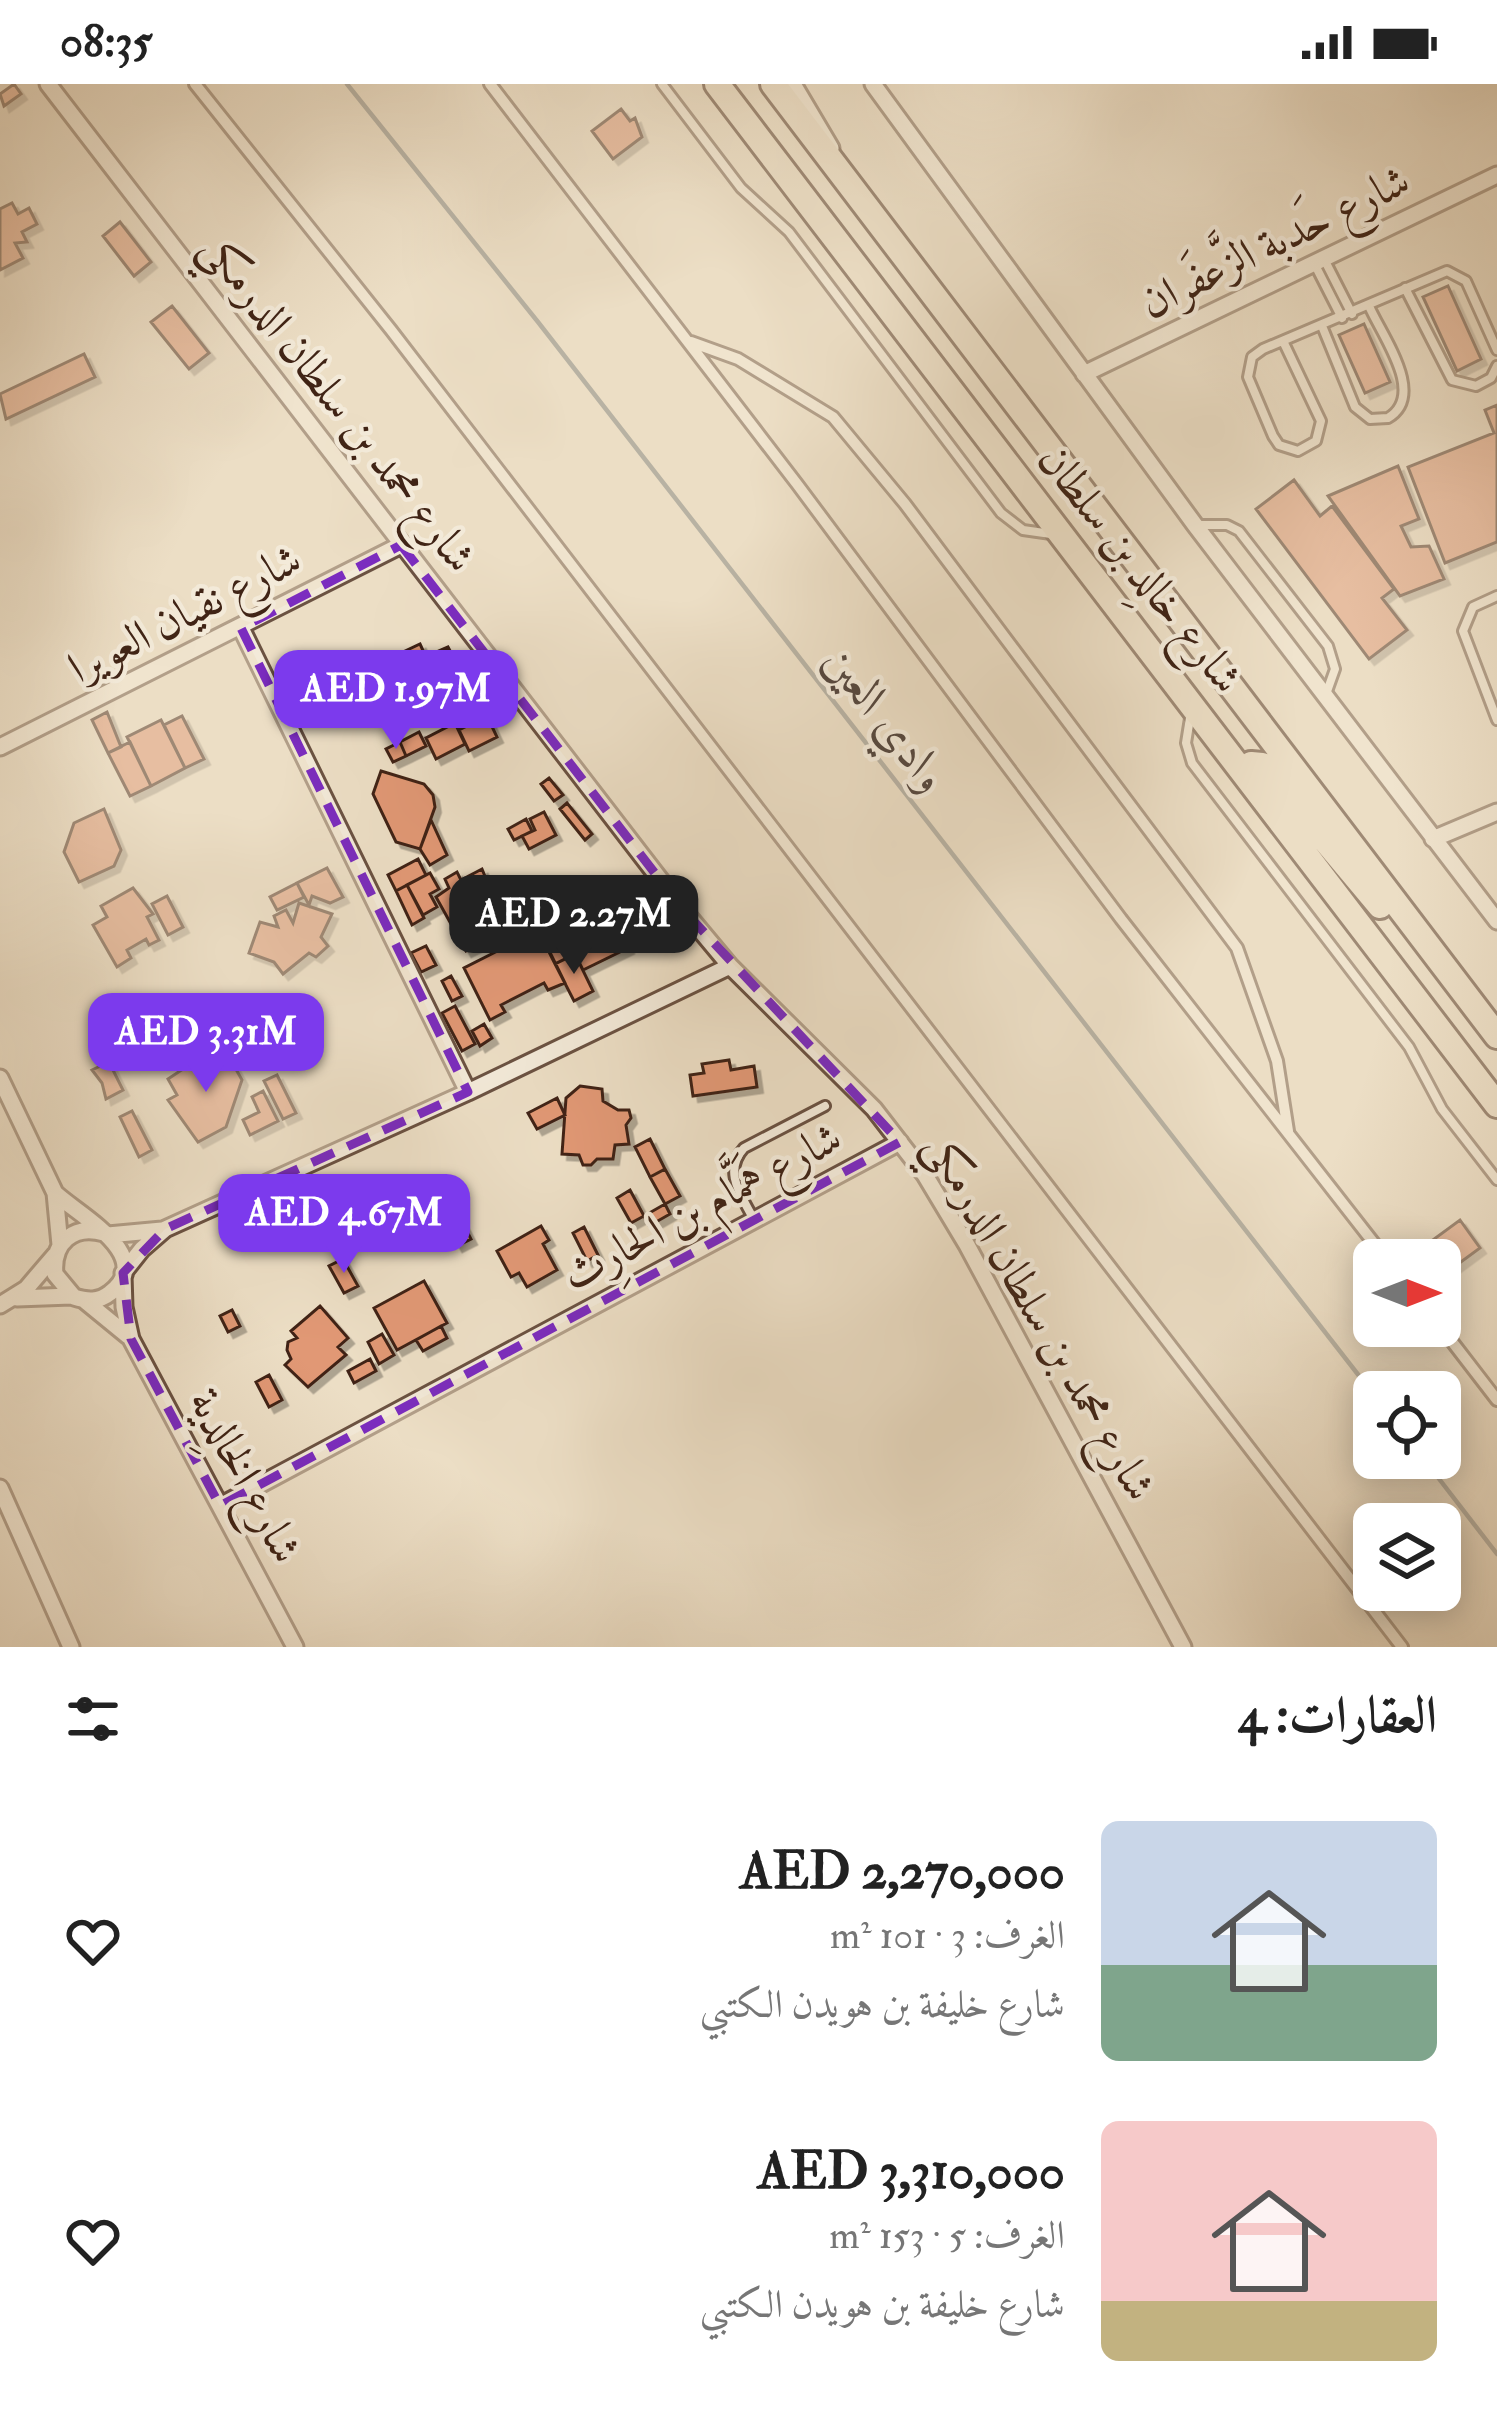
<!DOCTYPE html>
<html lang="ar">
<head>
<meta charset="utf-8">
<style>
	body { margin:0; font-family:"IM FELL Double Pica",Amiri,serif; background:#f6f6f6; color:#222; direction:rtl; height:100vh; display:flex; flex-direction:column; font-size:45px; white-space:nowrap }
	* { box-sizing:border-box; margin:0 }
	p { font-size:39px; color:#767676 }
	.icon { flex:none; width:66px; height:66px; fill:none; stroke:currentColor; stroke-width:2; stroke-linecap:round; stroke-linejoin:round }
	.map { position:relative; height:1563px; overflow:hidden; direction:ltr }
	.sheet { display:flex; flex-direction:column; background:#fff; flex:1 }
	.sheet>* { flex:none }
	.needle { width:78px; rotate:90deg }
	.buttons { position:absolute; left:1353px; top:1155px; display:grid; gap:24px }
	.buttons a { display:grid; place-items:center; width:108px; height:108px; border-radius:18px; background:#fff; box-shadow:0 6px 30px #0003; font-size:60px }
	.price { position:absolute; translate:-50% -102px; padding:0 27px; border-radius:24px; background:#7c3aed; color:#fff; font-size:39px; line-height:78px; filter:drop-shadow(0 3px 6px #0008) }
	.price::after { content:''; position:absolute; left:50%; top:72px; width:36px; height:27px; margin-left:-18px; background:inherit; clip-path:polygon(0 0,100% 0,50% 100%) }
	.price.current { background:#222; color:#fff }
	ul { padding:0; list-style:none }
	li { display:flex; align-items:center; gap:36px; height:300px; padding:0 60px }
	li span { display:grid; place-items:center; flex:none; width:336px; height:240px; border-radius:18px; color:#555 }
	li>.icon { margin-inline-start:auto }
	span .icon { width:144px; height:144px; fill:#fffc; stroke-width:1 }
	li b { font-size:51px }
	h2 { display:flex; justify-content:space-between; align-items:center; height:144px; padding:0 60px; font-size:51px }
	.status { display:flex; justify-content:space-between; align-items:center; height:84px; padding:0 60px; background:#fff; direction:ltr }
	.status svg { height:33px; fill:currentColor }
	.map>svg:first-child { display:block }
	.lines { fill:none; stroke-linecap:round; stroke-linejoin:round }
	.stream { stroke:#787d7b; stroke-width:4.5 }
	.building { fill:#e19874; stroke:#402416; stroke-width:3; filter:url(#shadow) }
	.service-casing { stroke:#6b5242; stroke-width:14 }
	.pedestrian-casing { stroke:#6b5242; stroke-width:16 }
	.minor-casing { stroke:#6b5242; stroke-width:21 }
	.primary-casing { stroke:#402416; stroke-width:30 }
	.service { stroke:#f3ead9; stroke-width:8 }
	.pedestrian { stroke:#f3ead9; stroke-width:10 }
	.minor { stroke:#f3ead9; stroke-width:15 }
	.primary { stroke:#ecdec5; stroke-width:24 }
	.marked { fill:none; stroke:#7b2cbf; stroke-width:9; stroke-dasharray:24 15; stroke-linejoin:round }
	.labels { text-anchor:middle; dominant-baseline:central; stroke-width:9; stroke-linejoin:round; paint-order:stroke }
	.street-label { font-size:45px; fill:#402416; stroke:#f3ead9 }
	.water-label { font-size:48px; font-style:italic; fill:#574940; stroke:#f3ead9 }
</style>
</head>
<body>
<div class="status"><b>08:35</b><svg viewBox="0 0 49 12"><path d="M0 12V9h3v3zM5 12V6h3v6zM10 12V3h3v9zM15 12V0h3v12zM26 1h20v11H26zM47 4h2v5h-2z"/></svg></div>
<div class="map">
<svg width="1497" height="1563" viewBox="0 0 1497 1563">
	<defs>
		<filter id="shadow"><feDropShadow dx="5.5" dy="5.5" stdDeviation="0" flood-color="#0004"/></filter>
	</defs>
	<rect width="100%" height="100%" fill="#ecdec5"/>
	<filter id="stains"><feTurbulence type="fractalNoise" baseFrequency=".00167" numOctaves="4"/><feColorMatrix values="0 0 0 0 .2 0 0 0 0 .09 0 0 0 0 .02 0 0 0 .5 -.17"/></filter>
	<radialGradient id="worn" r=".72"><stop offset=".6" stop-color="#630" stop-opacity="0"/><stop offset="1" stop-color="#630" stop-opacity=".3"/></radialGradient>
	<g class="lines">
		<path class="stream" d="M347,0l191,238 836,1073
			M1423,1374l74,96"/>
	</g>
	<path class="building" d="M14,0l7,10 -17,12 -4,-12z
		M621,25l9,12 5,-3 7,19 -29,22 -21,-28z
		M12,119l6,11 11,-6 8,16 -15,8 5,10 -12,1 8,15 -23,12v-61z
		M120,138l31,40 -17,14 -31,-40z
		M1448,202l33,73 -24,12 -34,-74z
		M172,222l37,47 -20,16 -38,-47z
		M1364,240l26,58 -25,11 -26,-58z
		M84,270l11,23 -89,42 -6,-25z
		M1497,321v137l-52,21 -37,-96 86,-34 -9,-23z
		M1398,382l21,53 -18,7 10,21 18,-1 15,33 -44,17 -72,-100z
		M1294,396l26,36 12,-10 62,83 -12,9 25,32 -38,29 -113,-150z
		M420,560l23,50 -38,18 -23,-50z
		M448,563l7,13 -14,7 -7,-14z
		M107,628l14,35 -13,6 -16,-33z
		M182,632l22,43 -19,9 -21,-43z
		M487,632l10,21 -28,14 -10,-21z
		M161,636l24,48 -34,18 -24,-49z
		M455,639l10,21 -29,15 -10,-21z
		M419,648l7,14 -20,10 -6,-14z
		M130,658l21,44 -21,10 -22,-43z
		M400,658l6,14 -13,6 -7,-13z
		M381,687l43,13 9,11 2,12 -15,42 -24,-7 -23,-48z
		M549,694l14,17 -9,6 -13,-17z
		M567,719l25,31 -7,6 -25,-31z
		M104,725l17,41 -7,16 -35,16 -15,-30 10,-29z
		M544,728l12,23 -27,14 -7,-13 13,-6 -5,-11z
		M526,735l6,12 -18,9 -6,-11z
		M431,736l16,35 -17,10 -10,-16z
		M418,775l8,16 -30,16 -8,-16z
		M327,784l16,29 -13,6 -18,-7 -3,9 -12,-22z
		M482,785l9,22 8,-3 1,33 -6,8 -9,1 -5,7 2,6 -16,8 -30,-54 13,-9 -4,-9 12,-7 4,8z
		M430,789l9,16 -9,5 7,13 -14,8 -16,-30z
		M297,799l7,14 -27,13 -7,-13z
		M407,801l17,33 -12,7 -16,-34z
		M133,804l20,26 -6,3 12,23 -10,5 -3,-6 -19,11 4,8 -14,9 -24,-42 14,-8 -6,-11z
		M167,812l16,31 -15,8 -16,-31z
		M620,813l12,21 -3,15 -6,4 5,11 -45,22 -8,-16 -6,2 -13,-27z
		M299,819l33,11 -11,23 7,9 -12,11 -7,-4 -26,21 -9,-12 -25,-9 11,-31 18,5 -4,-11 12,-6 7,13z
		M556,845l13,28 -14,7 -14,-28z
		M539,846l26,53 -17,7 -4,-7 -43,22 4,7 -15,8 -26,-52z
		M426,862l10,19 -15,7 -10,-19z
		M575,870l18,37 -19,10 -19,-37z
		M451,892l11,20 -10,5 -10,-20z
		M455,922l20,38 -13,7 -20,-38z
		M186,929l12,22 -17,9 -11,-22z
		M484,940l8,14 -12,8 -8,-15z
		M204,971l6,10 18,-10 14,25 -16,47 -28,15 -30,-42 9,-5 -9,-16z
		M729,976l2,10 23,-4 3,21 -64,9 -3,-21 14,-2 -2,-9z
		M109,978l14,28 -17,9 -4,-16 -10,-13z
		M277,991l19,38 -13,6 -19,-38z
		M580,1002l22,3 1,12 15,9h11l2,8 -5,7 3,19 -14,1 -2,14h-16l-6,6h-8l-4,-10 -17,-1 4,-56z
		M263,1007l15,30 -28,14 -7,-15 16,-8 -7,-15z
		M557,1014l8,17 -28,14 -9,-16z
		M132,1027l20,39 -13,7 -19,-40z
		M650,1055l15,30 -15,8 -15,-30z
		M665,1085l15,27 -15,8 -15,-27z
		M630,1106l14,26 -13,7 -14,-25z
		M665,1120l5,10 -21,12 -5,-10z
		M457,1128l14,27 -14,7 -14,-27z
		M1460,1136l20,28 -30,22 -20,-28z
		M541,1142l8,14 -6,4 14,26 -30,17 -8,-14 -8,4 -14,-26z
		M584,1143l14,28 -11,6 -14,-28z
		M343,1175l15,27 -14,7 -15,-27z
		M424,1197l23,42 -50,27 -23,-42z
		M320,1222l28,32 -10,9 8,8 -38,32 -23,-22 6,-6 -4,-9 1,-8 9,-4 -6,-7z
		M232,1226l8,16 -12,6 -8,-16z
		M441,1242l6,12 -24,13 -7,-11z
		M382,1250l12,21 -15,9 -11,-22z
		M370,1275l6,12 -22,12 -6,-12z
		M269,1291l13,25 -13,7 -13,-25z"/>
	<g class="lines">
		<g class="service-casing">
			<path id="service" d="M662,0l79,104 48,44 212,281 22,17 28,4
				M1324,175l28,55
				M1315,181l27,53
				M1405,204l47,92 24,6 15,-8 6,-12
				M1322,242l33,81 15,12 18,-1c39,-23 -6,-82 -19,-112
				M1283,257l38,80 -5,20 -18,10 -19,-6 -6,-9 -25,-59 4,-20 11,-8 184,-78 19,10 31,69
				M1197,441h30l12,6 89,115 7,23 -10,28
				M1497,512l-24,11 -10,24 34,89
				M1191,628l-5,31 6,20 217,284 33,62 55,71
				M754,1136c-12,-24 -32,-48 -10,-72l81,-42"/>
		</g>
		<g class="pedestrian-casing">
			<path id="pedestrian" d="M195,0l196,246 1011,1317
				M490,0l307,400 324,435 266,341
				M691,258l47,17 95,58 72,87 332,444 40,113 11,70
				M1440,1242l57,74"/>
		</g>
		<g class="minor-casing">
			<path id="minor" d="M48,0l637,828 45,54 144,143 51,66 42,70 216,402
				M793,0l38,64
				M873,0l322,441 302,396
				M1084,290l413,-199
				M241,544l227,464
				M0,663l401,-202
				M1433,755l64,-27
				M0,994l55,115 5,52
				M55,1109c23,22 103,63 55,100 -11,9 -23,8 -36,4l-19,-23c-3,-31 18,-50 49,-41
				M108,1151l54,-5
				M123,1189l19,-24 23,-20 303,-137 262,-126
				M123,1191l1,32 7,32 164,308
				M17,1214l54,-2
				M84,1216l44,36
				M0,1221l26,-16 29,-34
				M0,1404l71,159
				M220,1422l680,-364"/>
		</g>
		<g class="primary-casing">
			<path id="primary" d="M717,0l780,1021
				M773,0l724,952
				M1244,687l7,-7 11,1 118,141"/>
		</g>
		<use href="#service" class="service"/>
		<use href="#pedestrian" class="pedestrian"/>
		<use href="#minor" class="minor"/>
		<use href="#primary" class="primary"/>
	</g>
	<path d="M0 0H1497V1563H0ZM401,461l284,367 215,230 -680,364 -89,-167 -8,-66 42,-44 303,-137 -227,-464z" fill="#ecdec5" fill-opacity=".55" fill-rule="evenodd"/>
	<path class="marked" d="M401,461l284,367 215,230 -680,364 -89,-167 -8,-66 42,-44 303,-137 -227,-464z"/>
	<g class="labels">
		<g class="street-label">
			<text transform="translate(1275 158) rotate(-26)">شارع حَدبة الزَّعفَران</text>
			<text transform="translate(338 319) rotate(52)">شارع محمد بن سلطان الدرمكي</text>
			<text transform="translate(1140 485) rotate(52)">شارع خالِد بن سلطان</text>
			<text transform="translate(185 530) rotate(-27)">شارع نقيان العويرا</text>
			<text transform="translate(702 1123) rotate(-28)">شارع هَمَّام بن الحارِث</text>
			<text transform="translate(1040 1233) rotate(60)">شارع محمد بن سلطان الدرمكي</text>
			<text transform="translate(245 1392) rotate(62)">شارع الخالِدية</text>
		</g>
		<g class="water-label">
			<text transform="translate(886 635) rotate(52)">وادي العين</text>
		</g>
	</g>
	<rect width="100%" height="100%" filter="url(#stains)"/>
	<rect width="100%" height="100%" fill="url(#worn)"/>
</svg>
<div class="buttons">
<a><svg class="needle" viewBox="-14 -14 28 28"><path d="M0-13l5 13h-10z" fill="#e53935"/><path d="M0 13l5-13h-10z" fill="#767676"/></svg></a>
<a><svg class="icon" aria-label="locate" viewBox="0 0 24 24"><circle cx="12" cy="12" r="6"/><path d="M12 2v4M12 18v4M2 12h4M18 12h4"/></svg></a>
<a><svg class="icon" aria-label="layers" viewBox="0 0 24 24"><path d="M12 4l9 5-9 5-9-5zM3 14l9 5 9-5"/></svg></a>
</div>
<b class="price" style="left:396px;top:668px">AED 1.97M</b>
<b class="price current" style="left:574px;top:893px">AED 2.27M</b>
<b class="price" style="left:206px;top:1011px">AED 3.31M</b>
<b class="price" style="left:344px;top:1192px">AED 4.67M</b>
</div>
<section class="sheet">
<h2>العقارات: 4<svg class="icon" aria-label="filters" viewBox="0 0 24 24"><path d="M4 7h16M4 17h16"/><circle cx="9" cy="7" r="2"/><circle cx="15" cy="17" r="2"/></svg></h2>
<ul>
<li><span style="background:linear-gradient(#c9d6e8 60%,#7fa58c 0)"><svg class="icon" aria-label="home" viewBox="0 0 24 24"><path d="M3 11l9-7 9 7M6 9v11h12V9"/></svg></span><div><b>AED 2,270,000</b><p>الغرف: 3 · 101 m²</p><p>شارع خليفة بن هويدن الكتبي</p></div><svg class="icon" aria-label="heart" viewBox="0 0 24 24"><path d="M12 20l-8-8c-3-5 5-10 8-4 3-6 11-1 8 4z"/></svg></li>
<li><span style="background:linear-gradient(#f6c9c9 75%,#c2b280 0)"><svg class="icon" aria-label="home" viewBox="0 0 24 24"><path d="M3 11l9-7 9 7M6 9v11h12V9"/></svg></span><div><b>AED 3,310,000</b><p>الغرف: 5 · 153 m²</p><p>شارع خليفة بن هويدن الكتبي</p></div><svg class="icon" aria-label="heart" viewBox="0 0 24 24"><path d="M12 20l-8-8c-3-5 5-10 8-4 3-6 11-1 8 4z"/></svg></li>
</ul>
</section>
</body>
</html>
